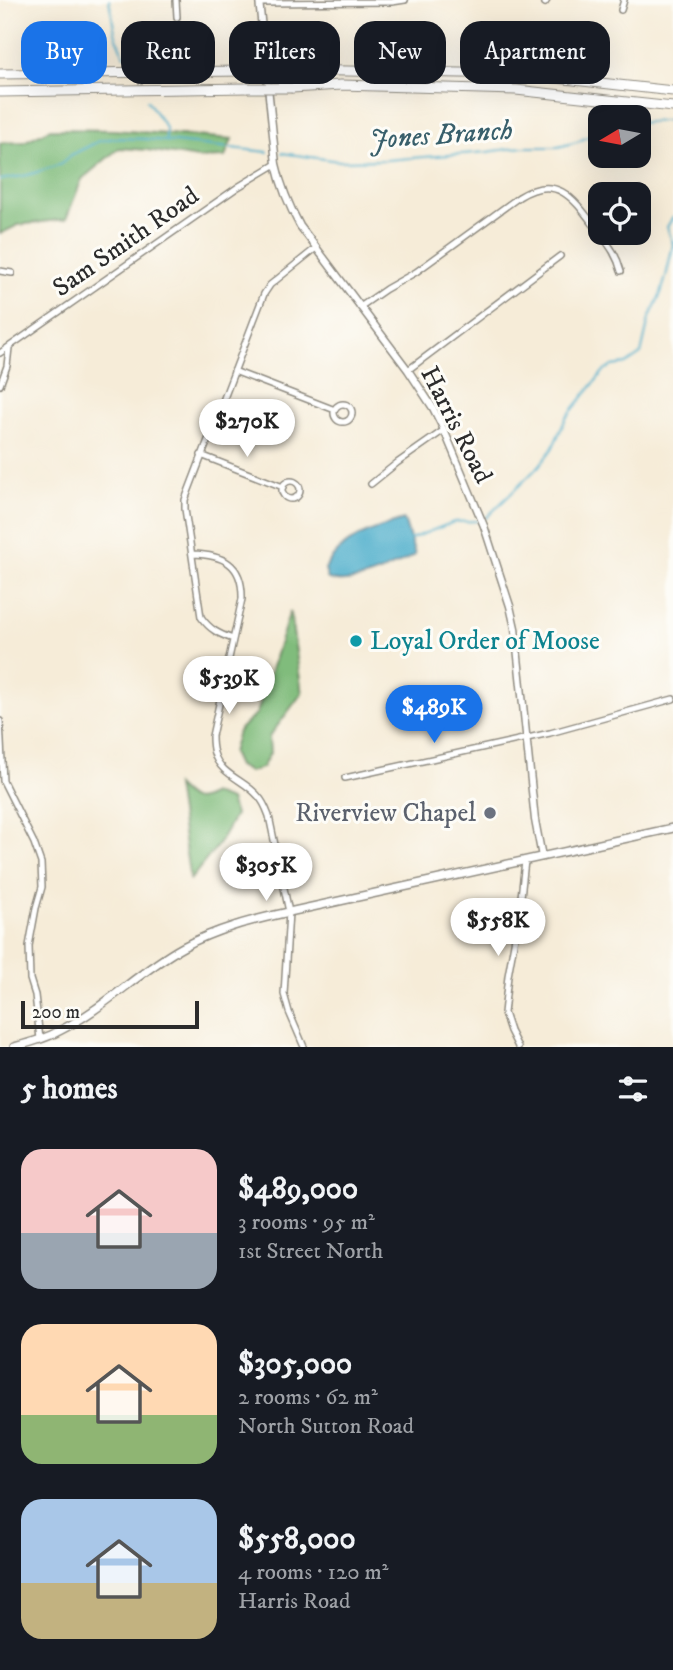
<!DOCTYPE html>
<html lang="en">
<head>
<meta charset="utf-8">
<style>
	body { margin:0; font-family:"IM FELL DW Pica",serif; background:#242831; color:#f1f3f6; height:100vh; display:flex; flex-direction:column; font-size:26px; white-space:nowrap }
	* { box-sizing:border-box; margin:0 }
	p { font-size:23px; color:#9ea1a6 }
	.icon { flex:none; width:38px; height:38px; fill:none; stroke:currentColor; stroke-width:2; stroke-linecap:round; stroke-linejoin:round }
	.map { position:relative; height:1047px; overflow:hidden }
	.side { display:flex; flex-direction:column; background:#171b24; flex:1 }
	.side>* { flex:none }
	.banner { position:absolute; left:21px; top:21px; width:632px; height:63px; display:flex; gap:14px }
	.needle { width:46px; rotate:260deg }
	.controls { position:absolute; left:588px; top:105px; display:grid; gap:14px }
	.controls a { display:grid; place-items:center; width:63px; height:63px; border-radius:14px; background:#171b24; box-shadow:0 7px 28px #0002; font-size:35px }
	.scale { position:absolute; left:21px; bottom:18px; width:178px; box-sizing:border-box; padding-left:7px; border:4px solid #2b2b2b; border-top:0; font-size:19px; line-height:24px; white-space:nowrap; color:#2b2b2b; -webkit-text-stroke:5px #fdfcf7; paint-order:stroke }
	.price { position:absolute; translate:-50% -60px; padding:0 16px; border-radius:24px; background:#fff; color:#222; font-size:23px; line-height:46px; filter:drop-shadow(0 2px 4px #0008) }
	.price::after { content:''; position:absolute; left:50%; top:42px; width:21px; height:16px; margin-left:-10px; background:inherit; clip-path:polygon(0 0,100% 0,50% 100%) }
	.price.active { background:#1a73e8; color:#fff }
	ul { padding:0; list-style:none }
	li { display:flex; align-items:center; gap:21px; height:175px; padding:0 21px }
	li span { display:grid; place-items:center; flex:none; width:196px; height:140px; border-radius:21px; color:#555 }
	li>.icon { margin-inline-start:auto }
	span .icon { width:84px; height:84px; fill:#fffc; stroke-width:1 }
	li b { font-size:30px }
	h2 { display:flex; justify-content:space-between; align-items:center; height:84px; padding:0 21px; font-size:30px }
	.tag { padding:0 24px; border-radius:21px; background:#171b24; box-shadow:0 7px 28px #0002; font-size:24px; line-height:63px }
	.tag.active { background:#1a73e8; color:#fff }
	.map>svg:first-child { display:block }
	.forest { fill:#80bc7b; stroke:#567453; stroke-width:2 }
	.water { fill:#4cadcb; stroke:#3c6c7b; stroke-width:2 }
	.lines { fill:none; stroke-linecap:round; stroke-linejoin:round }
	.stream { stroke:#4cadcb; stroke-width:2 }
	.minor-casing { stroke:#908c82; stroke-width:8 }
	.tertiary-casing { stroke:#908c82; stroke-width:9 }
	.secondary-casing { stroke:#908c82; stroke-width:10 }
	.motorway-casing { stroke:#908c82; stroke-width:11 }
	.minor { stroke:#fff; stroke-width:5 }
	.tertiary { stroke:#fff; stroke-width:6 }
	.secondary { stroke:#fff; stroke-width:7 }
	.motorway { stroke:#fff; stroke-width:9 }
	.motorway-bridge-casing { stroke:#908c82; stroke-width:11; stroke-linecap:butt }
	.motorway-bridge { stroke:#fff; stroke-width:9 }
	.culture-dot { fill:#0f9aa8; stroke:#fdfcf7; stroke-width:2.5 }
	.worship-dot { fill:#6b7280; stroke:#fdfcf7; stroke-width:2.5 }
	.labels { text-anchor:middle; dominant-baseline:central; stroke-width:6; stroke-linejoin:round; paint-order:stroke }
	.street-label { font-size:26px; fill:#2b2b2b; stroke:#fdfcf7 }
	.culture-label { font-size:26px; fill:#0d838f; stroke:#fdfcf7; text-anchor:start }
	.worship-label { font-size:26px; fill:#5b616d; stroke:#fdfcf7; text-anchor:end }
	.water-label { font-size:28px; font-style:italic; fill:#385f6b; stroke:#fdfcf7 }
</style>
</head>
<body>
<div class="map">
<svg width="673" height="1047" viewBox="0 0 673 1047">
	<rect width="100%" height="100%" fill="#fdfcf7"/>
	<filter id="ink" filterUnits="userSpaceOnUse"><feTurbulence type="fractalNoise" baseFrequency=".0143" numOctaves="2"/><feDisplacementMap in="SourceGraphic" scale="14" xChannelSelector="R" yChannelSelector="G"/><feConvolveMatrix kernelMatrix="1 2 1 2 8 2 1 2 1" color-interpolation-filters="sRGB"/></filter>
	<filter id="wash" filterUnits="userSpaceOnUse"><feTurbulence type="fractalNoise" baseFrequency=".00686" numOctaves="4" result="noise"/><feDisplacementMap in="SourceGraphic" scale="28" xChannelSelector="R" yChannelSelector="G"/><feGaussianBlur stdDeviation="1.57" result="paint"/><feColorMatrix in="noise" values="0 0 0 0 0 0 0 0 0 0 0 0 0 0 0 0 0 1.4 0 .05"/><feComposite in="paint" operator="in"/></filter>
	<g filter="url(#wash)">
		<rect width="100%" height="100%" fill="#f6ecd8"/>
		<path class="forest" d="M50,129l64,1 118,9 -7,18 -27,1 -51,-8 -28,-2 -37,31 -16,40 -48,6 -18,9v-91l24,-1z
			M290,611l12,82 -33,44 1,16 -8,15 -13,4 -11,-6 -6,-13 6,-22 19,-18z
			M176,786c15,15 18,18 37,8l17,6 5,15 -17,30 -28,35z"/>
		<path class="water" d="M404,520l11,35c-21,11 -66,35 -88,23l-2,-9c15,-30 48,-40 79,-49z"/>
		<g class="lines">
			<path class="stream" d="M109,0c4,20 5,39 16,56
				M147,100l19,28v11
				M639,123l22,-2h12
				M282,153l57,8 47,-1 101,-8 35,-5h36l19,-5 23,-11
				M0,180l28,-5 33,-11 10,-9 28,-14 16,-3 31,1 122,13
				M486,518l53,-52 13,-17 14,-31 37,-46 9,-6 14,-2 15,-10 8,-35 12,-26 5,-16 7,-33 -6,-17 6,-10
				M410,539l44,-17 23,-1"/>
		</g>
	</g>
	<g filter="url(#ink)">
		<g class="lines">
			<g class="minor-casing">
				<path id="minor" d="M176,0l1,17
					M260,3l132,-1 13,-2
					M545,3l2,-3
					M621,10l3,-10
					M636,194l3,-4
					M0,271l12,2
					M360,307l26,-18 30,-17 103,-75c38,-24 55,2 77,31 11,15 20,24 25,43
					M0,353l238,-166 38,-23
					M408,370l152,-114
					M234,371l101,39
					M0,385l7,-19 2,-18
					M334 413a9 9 0 1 1 18 0a9 9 0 1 1-18 0Z
					M201,455l82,32
					M282 490a9 9 0 1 1 18 0a9 9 0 1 1-18 0Z
					M371,484l26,-21 47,-33
					M192,554c31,1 51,9 50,45l-30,137c0,5 0,11 2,17 6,22 31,27 44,43 6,6 8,12 11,20l20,96 -5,82 5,18 15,35
					M233,639c-14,-5 -23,-9 -32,-22l-16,-108v-9l79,-206 6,-9 46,-37
					M0,721l3,60 31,62 7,20 1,24 -6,21 -7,38 1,33 5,16 5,44
					M345,778l205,-45 123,-34
					M518,1047l-8,-16 -6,-18 4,-37 11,-61 6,-54"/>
			</g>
			<g class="tertiary-casing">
				<path id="tertiary" d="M259,0l17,164c5,23 13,42 24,62l108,144 25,38 11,22 40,96 26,80 5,22 20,192 7,37"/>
			</g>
			<g class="secondary-casing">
				<path id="secondary" d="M14,1047c15,-4 31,-8 45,-16 45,-22 80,-60 124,-84 33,-18 69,-27 106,-35l384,-84"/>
			</g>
			<g class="motorway-casing">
				<path id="motorway" d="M290,70l229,4 154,17
					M0,74l244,-3
					M292,88l49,-3 175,5 157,17
					M0,92l247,-4"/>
			</g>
			<use href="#minor" class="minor"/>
			<use href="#tertiary" class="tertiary"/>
			<use href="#secondary" class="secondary"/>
			<use href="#motorway" class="motorway"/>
			<g class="motorway-bridge-casing">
				<path id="motorway-bridge" d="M244,71l46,-1
					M247,88h45"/>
			</g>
			<use href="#motorway-bridge" class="motorway-bridge"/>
		</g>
	</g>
	<circle class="culture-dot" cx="356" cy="641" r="7"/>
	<circle class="worship-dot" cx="490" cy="813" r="7"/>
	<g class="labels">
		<g class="street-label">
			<text transform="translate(126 242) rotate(-35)">Sam Smith Road</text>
			<text transform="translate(456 425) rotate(63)">Harris Road</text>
		</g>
		<g class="culture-label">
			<text x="370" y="641">Loyal Order of Moose</text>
		</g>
		<g class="worship-label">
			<text x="476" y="813">Riverview Chapel</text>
		</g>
		<g class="water-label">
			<text transform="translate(441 135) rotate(-4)">Jones Branch</text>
		</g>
	</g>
</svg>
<div class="controls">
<a><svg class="needle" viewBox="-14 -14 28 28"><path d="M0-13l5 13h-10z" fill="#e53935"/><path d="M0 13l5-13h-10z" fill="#9ea1a6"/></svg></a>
<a><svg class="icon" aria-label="locate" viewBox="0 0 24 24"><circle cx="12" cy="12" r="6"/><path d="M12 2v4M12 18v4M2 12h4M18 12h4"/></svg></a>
</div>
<div class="scale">200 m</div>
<b class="price" style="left:247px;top:459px">$270K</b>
<b class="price" style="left:229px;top:716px">$539K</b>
<b class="price active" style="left:434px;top:745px">$489K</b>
<b class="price" style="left:266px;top:903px">$305K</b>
<b class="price" style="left:498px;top:958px">$558K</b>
<div class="banner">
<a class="tag active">Buy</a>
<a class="tag">Rent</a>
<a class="tag">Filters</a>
<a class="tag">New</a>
<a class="tag">Apartment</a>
</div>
</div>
<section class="side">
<h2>5 homes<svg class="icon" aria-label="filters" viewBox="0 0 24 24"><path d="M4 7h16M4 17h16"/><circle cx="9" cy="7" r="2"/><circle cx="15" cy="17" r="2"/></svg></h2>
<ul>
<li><span style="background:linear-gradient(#f6c9c9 60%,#9aa5b1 0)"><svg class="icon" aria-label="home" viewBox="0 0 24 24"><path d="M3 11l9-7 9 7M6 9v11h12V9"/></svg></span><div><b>$489,000</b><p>3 rooms · 95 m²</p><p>1st Street North</p></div></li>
<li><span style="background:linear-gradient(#ffd9b3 65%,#8fb573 0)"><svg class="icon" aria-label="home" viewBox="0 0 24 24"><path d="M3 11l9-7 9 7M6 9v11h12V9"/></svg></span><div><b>$305,000</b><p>2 rooms · 62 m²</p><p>North Sutton Road</p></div></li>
<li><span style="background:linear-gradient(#a9c7e8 60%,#c2b280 0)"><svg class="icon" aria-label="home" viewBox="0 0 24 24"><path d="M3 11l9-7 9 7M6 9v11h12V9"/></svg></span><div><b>$558,000</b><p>4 rooms · 120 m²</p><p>Harris Road</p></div></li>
</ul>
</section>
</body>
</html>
